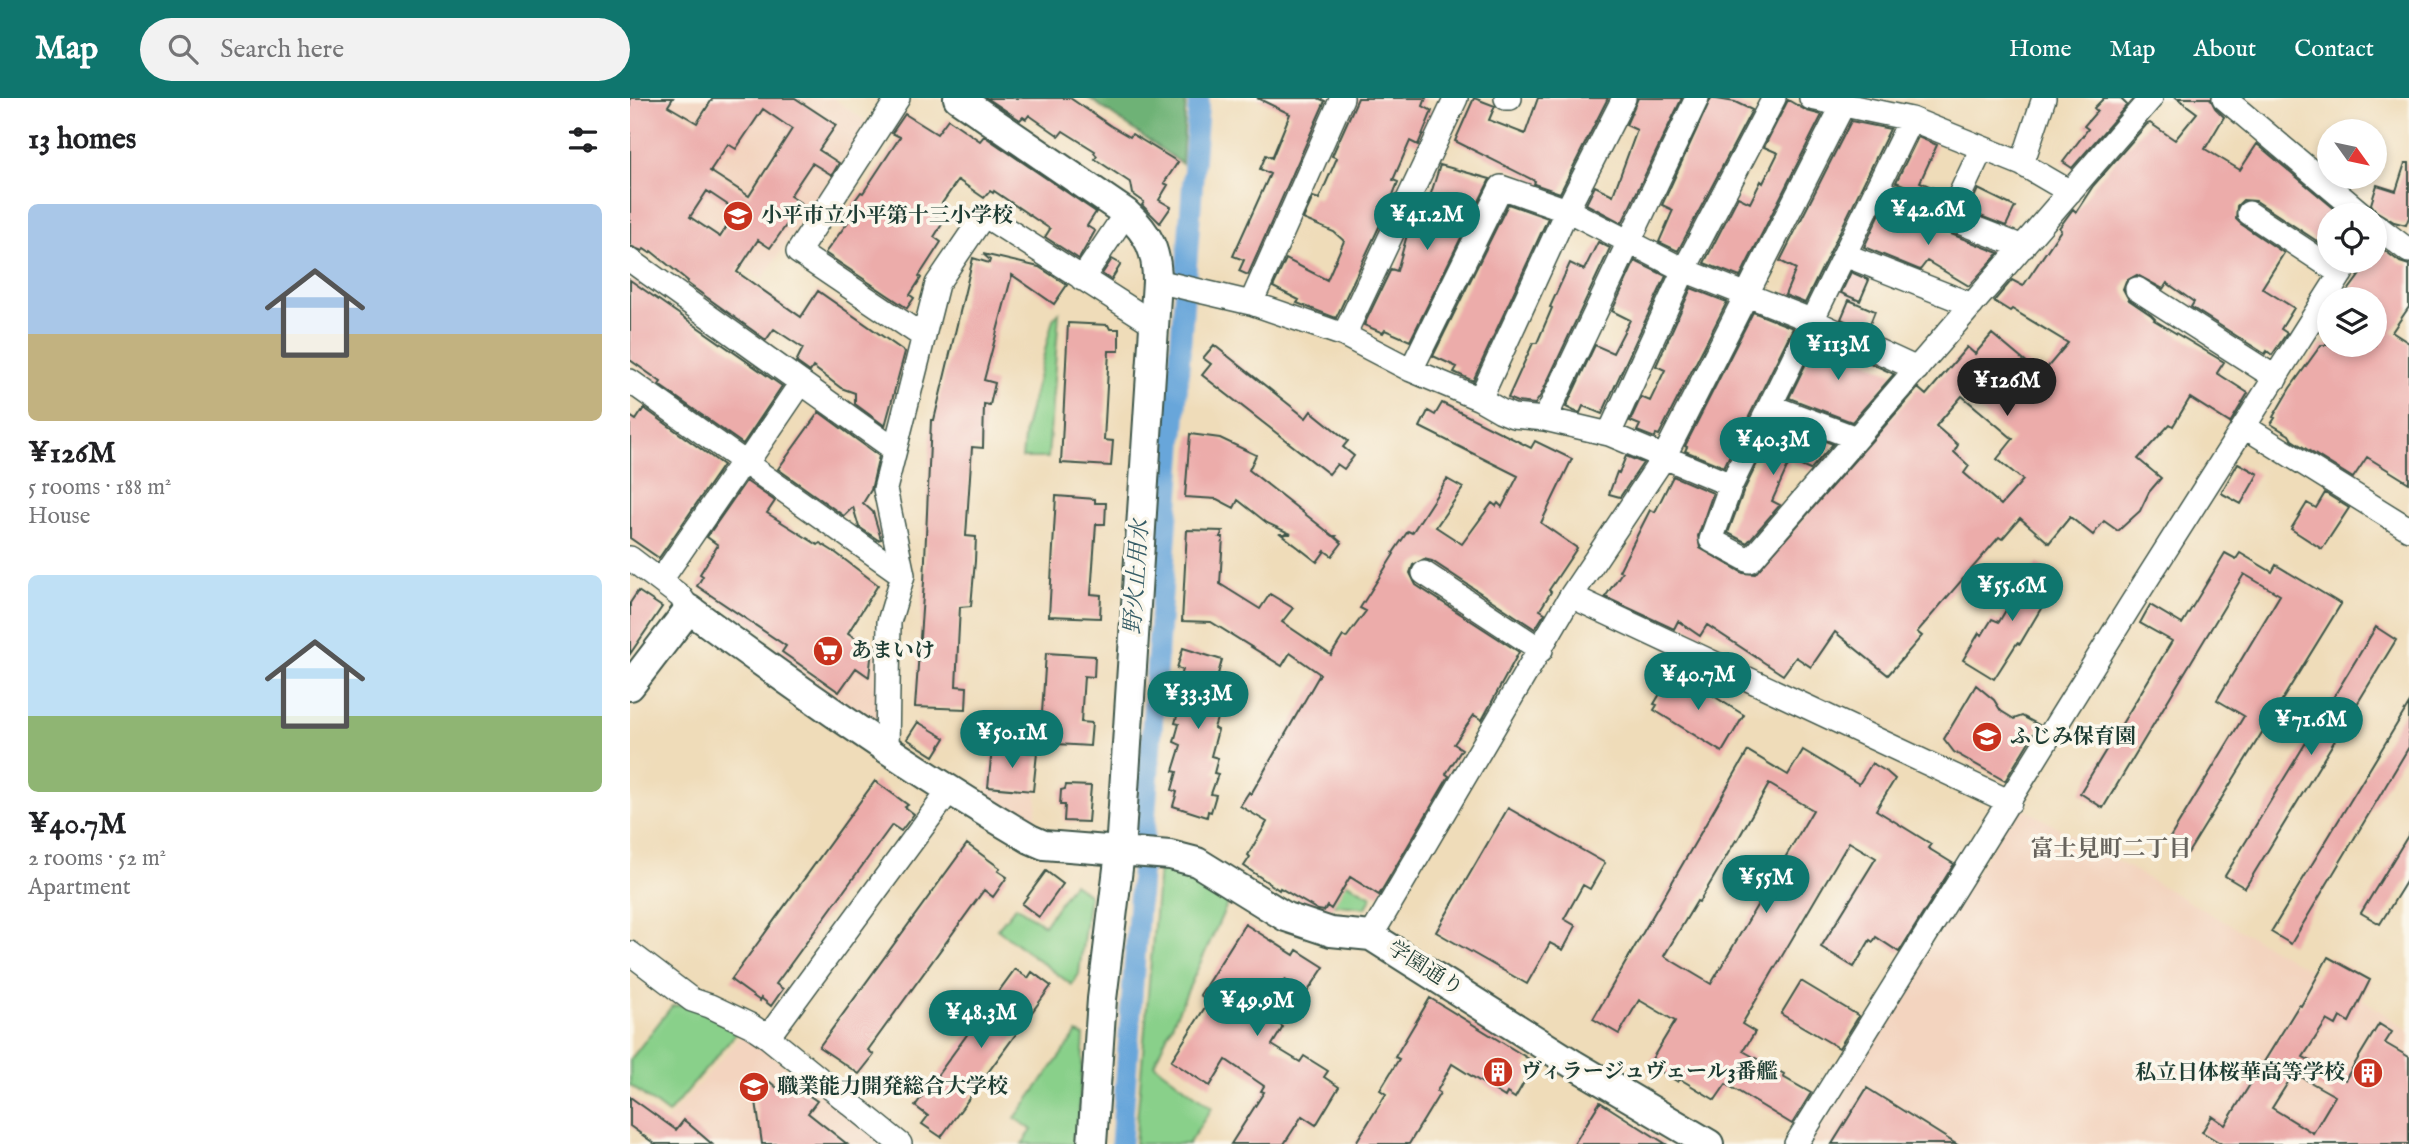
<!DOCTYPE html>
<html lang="en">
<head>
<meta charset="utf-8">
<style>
	body { margin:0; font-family:"IM FELL English","Noto Serif JP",serif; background:#f2f2f2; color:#202124; height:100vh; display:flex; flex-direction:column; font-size:26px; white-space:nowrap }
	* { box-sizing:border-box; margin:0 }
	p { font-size:23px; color:#757577 }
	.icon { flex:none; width:38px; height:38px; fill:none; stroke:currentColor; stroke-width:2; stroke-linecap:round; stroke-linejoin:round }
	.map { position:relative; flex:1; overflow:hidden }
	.side { display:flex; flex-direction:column; background:#fff; width:630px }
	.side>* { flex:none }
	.needle { width:46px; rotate:123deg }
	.fabs { position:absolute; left:1687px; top:21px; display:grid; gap:14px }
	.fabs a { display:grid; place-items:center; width:70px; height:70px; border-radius:50%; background:#fff; box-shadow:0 4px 10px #0003; font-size:35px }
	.price { position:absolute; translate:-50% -60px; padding:0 16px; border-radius:24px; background:#0f766e; color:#fff; font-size:23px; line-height:46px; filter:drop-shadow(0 2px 4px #0008) }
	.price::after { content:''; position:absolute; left:50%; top:42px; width:21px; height:16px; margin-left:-10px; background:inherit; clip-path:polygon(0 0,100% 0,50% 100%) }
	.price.active { background:#222; color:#fff }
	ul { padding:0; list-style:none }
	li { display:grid; align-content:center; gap:14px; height:371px; padding:0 28px }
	li span { display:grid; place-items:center; height:217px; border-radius:10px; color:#555 }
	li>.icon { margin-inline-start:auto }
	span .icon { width:126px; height:126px; fill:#fffc; stroke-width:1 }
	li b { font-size:30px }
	h2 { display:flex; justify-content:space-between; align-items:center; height:84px; padding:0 28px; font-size:30px }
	header { display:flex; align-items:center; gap:42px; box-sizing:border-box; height:98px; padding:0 35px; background:#0f766e; color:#fff }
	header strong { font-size:33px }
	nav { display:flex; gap:38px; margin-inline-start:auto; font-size:24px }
	.search { width:490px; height:63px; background:#f2f2f2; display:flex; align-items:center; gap:18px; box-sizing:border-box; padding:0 24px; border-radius:38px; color:#757577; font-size:26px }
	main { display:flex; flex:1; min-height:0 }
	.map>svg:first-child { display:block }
	.built { fill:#f3d4bf }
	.green { fill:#89d08a; stroke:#54865f; stroke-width:2 }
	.forest { fill:#6eb276; stroke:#467855; stroke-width:2 }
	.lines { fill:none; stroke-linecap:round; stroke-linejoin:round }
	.canal { stroke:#68a6da; stroke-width:21 }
	.building { fill:#ecacaa; fill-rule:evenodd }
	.minor-casing { stroke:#3e5548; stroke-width:26 }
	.tertiary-casing { stroke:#3e5548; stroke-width:32 }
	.minor { stroke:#fff; stroke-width:23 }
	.tertiary { stroke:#fff; stroke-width:28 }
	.labels { text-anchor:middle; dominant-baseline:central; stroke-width:7; stroke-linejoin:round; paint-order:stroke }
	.poi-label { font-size:21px; font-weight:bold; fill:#1f3d34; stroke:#fbf7ec; text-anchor:start }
	.street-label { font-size:21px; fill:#1f3d34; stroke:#fbf7ec }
	.water-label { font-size:23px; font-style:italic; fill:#355c66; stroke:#fbf7ec }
	.neighbourhood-label { font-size:23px; font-weight:bold; fill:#67645d; stroke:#fbf7ec }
</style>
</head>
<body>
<header>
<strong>Map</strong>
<div class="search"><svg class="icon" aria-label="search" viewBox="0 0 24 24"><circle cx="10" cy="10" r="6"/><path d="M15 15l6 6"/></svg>Search here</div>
<nav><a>Home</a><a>Map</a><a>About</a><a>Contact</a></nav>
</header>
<main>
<section class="side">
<h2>13 homes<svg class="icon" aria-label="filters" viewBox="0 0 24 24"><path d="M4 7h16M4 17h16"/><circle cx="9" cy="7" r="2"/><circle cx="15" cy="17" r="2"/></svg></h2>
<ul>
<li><span style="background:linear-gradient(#a9c7e8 60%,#c2b280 0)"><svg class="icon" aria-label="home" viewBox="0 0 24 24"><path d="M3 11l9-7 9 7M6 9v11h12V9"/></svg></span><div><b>¥126M</b><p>5 rooms · 188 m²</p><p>House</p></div></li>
<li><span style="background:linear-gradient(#bfe0f5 65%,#8fb573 0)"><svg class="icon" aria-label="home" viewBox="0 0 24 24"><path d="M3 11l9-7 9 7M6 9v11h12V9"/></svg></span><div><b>¥40.7M</b><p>2 rooms · 52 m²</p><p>Apartment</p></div></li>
</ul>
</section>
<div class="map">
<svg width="1779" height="1046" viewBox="0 0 1779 1046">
	<rect width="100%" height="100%" fill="#fbf7ec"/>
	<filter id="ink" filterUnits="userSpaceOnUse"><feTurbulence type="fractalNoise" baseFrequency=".0143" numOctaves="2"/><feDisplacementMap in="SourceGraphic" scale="14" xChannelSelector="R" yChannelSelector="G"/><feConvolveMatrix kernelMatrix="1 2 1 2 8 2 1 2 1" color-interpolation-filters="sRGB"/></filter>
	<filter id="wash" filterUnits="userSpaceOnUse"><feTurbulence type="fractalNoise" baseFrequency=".00686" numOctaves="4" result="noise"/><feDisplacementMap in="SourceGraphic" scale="28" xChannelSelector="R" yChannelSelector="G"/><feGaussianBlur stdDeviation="1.57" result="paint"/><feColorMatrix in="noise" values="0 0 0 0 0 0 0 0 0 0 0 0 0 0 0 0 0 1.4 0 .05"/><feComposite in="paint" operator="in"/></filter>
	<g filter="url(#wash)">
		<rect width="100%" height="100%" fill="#efdcb9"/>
		<path class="built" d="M0,0h203l35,25 -106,157 -132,-93z
			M179,500l71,50 -2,73 -8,3 -100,-72z
			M361,650l50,5 -7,79 -47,-28z
			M1388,707l349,197 42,29v113h-599z
			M115,934l29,26 110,86h-238z"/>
		<path class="green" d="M429,215l-11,145h-26l3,-29 28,-110z
			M529,770l34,6 38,22 -77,168 58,44 -24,36h-53z
			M713,783l29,15 -6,12 -38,-4z
			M443,785l16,12 -10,79 -7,11 -75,-56 19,-23 28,19z
			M58,906l52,25 -72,85 -38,-29v-25l42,-54z
			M447,935l7,3 -7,108h-55l10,-14 -17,-12z"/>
		<path class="forest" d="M459,0h97l-4,66z"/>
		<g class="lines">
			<path class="canal" d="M491,1046l78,-1046"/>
		</g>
		<g id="blocks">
			<path class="building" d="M0,0h43l-5,8 29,17 16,-25h82l41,27 -17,25 20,13 -7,12 -20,-12 -22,33 11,7 -9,14 -22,31 -12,-8 -21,32 64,45 17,-26 87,61 -20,74 -30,-22v-11l-14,-5 -28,-21 -3,5 -14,-10 7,-14 -29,-19 -8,11 -79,-57 1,-2 -37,-30 -1,2 -6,-4 -2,2 -12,-5zM133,11l29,20 -43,67 -39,-25 18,-27 8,5zM77,93l30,20 -17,26 -30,-20z
				M357,0h83l41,28 19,11 2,-3 46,28 -14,21 4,2 -9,15 12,7 -11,16 -18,-18 2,-3 -11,-8 -2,-11 -36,-24 2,-3 -3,-3 1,-2 -32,-20 -4,5 -30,-21 -3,4 -3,-2 -3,3z
				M627,0h61l7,3 -77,174 -9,-4 5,-11 -11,-4 37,-82 -10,-5 6,-14 6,3 18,-44z
				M728,0h68l-3,8 9,5 -14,34 -8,-4 -17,39 5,2 -11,28 -51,108 -39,-15 2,-3 -26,-13 13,-28 41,21 17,-39 -10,-9 -31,-13 10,-22 6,2 18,-41 -5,-2z
				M844,0l21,8 -6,14 36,14 13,-36h70l-48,95 -26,-9 1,-3 -80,-40z
				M1008,0h44l-60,125 -36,-19 9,-18 18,9 24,-65 -11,-5z
				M1081,0l24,4 17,8 -74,141 -19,-9 14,-32 -11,-5z
				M1474,0h16l7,7 -55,63 -9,-6 25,-33 -4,-3 13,-15 -3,-3z
				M1547,0h33l5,10 9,9 -19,32 35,21 17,-26 85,71h-13v34l-73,-48 -13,-1 -6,6 -1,13 5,5 43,29 -22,35 32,20 -13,21 6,4 -15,22 -5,-4 -2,3 -74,-47 3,-5 -27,-19 -4,6 -26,-14 -11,6 -3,8 6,11 22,15 4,4 -1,1 70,42 -7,11 31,20 -18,30 -40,-25 -17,28 -3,-2 -32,35 23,19 -12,14 -9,19 -22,20 -14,-10 -11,14 -23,-18 -21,26 -29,-25 -18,21 -3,-2 -82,95 5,4 -34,39 -53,-43 -24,35 -15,-10 -13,18 -76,-50 -7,11 -22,-15 -4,8 -69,-32 17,-25 -3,-1 31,-61 5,2 18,-36 40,17 -15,43 2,12 43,25 12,1 163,-186 8,7 41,-48 8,7 17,-20 49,41 27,-32 -56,-34 -2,2 -16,-10 18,-21 11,6 38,-56 -2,-2 8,-11 6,-8 3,3 17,-26 54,-62 3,-1 25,17 22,-27zM1332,298l51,43 -16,20 26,21 -22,25 -37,-32 5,-7 -15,-14 4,-7 -22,-19z
				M1158,2l19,11 15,4 -82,162 -36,-14 34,-66 12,6 11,-22 2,2 15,-30 -14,-6z
				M275,16l32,20 11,-15 32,22 4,-5 112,76 -9,14 8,5 -16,28 -34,-22 5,-8 -56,-38 -1,2 -3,-2 -6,7 -26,-18 -24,35 10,6 -10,16 7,5 -22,34 2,2 -11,17 4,3 -7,10 -82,-55 26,-35 -6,-4 16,-22 2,1 37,-56 -8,-4z
				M1221,23l39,8 -85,174 -20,-8 11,-26 -16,-8z
				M1288,39l19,8 -17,37 25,11 -3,7 -46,-18z
				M1775,65h4v54l-3,8 -12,-3 -18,-11 -5,-7 6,-19 19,6z
				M810,67l50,14 -80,162 -25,-11 -2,3 -19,-8 27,-56 6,2 10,-36 16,-34 5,2z
				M1348,91l37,18 -9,19 -38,-15z
				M878,106l40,14 -75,163 -19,-9 3,-5 -24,-11z
				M1253,109l116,46 -30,33 -42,-25 -7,9 -56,-23z
				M968,144l12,6 -69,147 -6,9 -18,-2 -9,-4 25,-55h4l15,-35 -2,-1 20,-44 14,7z
				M1750,149l20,15 9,3v42l-17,25 17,11v140l-42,-26 -14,21 -61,-38 -3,-5 -18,-11 4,-6 -2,-1 17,-29 31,-43h54v-46h-33l28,-38h5v-7z
				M353,156l56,13 28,18 -13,19 -42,-29 -28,105 11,3 -5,22 -6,-1 -1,44 -11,-1 -6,89 10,1 -1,24 -4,45 -11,1 -4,79 11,1 -1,22 -51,-2 9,-125 7,-162h3l39,-162 16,5 1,-3z
				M482,161l9,5 -10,16 -9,-6z
				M1005,163l31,15 -64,138 -19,-8 -3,7 -6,-2 -8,-4 29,-62 18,8 17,-33 -18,-9z
				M1221,174l18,8 -9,21 -19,-8z
				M0,182l152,106 -39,58 -84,-59 2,-3 -31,-22z
				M1061,190l36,14 -68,133 -3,-1 -1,4 -18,-7 3,-6 -10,-4 11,-24 9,4 15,-31 -9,-4z
				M1219,202l26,11 -8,20 -26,-12z
				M1123,214l40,16 -69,139 -39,-16 2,-4 -2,-1z
				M438,225l40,2 2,4h9v22h-10l-5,89 9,1 -2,25 -50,-3z
				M1188,241l76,35 -42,48 -63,-24z
				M584,247l92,73 5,-7 37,30 -5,6 11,9 -10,13 -7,-5 -8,10 -127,-99 9,-11 -8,-6z
				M812,305l89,45 4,-7 37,18 -31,64 36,25 -28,42 2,2 -11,18 5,3 -10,16 -103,-68 -8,-2 -11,6 -3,8 6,12 103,67 -37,68 -8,-5 -20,29 8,5 -16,25 3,2 -70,119 -29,-18 -19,32 -4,-3 -3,5 -6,-1 -38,-22 -1,2 -35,-24 6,-9 -2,-2 19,-33 -27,-16 9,-14 2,2 69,-120 -30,-21 -8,13 -71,-44 -29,-1 5,-91 36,1 -3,6h3l-3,47 40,25 10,-15 23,14 -11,14 49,33 12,-19 3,2 20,-27 -6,-3 34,-54 -1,-1 15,-22 4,2 35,-54 16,9 -27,39 26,17 30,-41 4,3 2,-3 4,4 16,-31 -98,-49 8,-16 7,4z
				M14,310l79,57 -64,93 -29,-20v-122l6,4z
				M189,314l60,44 -8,34 -8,13 10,9 8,27 -3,1 -19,-13 -6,-20 -9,9 -66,-47z
				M1147,325l56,21 -23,26 -20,-9 -18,40 8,4 -33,38 -19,-10 16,-43z
				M560,336l30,4 36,17 -7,15 84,66h3l-1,1 7,6 -10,13 -7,-5 -8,11 -36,-28h10l-24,-11 -29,-23 -4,8 -17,-9 -32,-2z
				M996,358l17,7 -23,34 -11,-3 8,-22 2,1z
				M1608,365l20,11 -17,30 -20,-11z
				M116,383l29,20 -8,12 51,32 2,-2 16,10 42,32 -30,48 24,16 -3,28 -13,-9 -17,24 -57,-40 4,-6 -89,-60 6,-10 -3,-2 18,-29 -11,-8z
				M1695,395l24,15 -27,41 -31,-20 16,-26 9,5z
				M426,398l39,3v4h11l-1,21h-9l-5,70 10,1 -1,23 -51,-2z
				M1595,455l11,6 4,-6 32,19 4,-7 65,39 -153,249 -20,-12 76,-125 -27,-16 63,-105 -36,-21 -141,234 -23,-15 92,-152 -32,-18 10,-18 32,19z
				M1407,465l22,15 -39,66 -3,-1 -23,36 -31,-19 16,-27 3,2 10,-16 7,3 21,-36z
				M8,493l24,16 -32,47v-51z
				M1746,529l20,13 -151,248 -20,-12z
				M553,550l39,12 -4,14 12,4 -16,50 4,2 -7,26 7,2 -4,15 4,1 -7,20 5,1 -5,17 -3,-1 -1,6 -34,-11 4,-14 -5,-2 5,-18 -4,-1 8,-26 -7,-3 5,-18 -4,-1 5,-17 -4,-1 5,-17 -4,-1 6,-17 -6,-2z
				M416,555l49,3 -1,21 -10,-1 -3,46 11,1 -2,23 -50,-3z
				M1042,576l17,11 2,-3 53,33 -22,37 -68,-42 3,-5 -3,-1z
				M1346,587l18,15 7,11 13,8 8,-3 17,9 -34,56 -51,-29 -10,-13z
				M1779,606v43l-118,197 -20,-12z
				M288,624l27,16 -11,18 -27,-17z
				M362,651l45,4 -4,38 -45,-4z
				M1173,652l56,34 13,-21 15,9 8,7 -19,31 55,34 -3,4 26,16 -55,88 -23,-15 -3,5 -3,-2 -16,27 -33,-20 55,-89 -27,-16 -107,182 13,8 -12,19 41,23 -1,3 28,16 -19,31 -66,-40 -11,16 -35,-21 -2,3 -29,-18 26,-43 -36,-21 -20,34 -26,-15 155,-268 40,24zM1139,686l44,26 -102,174 -47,-28 33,-55 2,1 37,-62 1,1z
				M245,683l33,24 -3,2 9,7 -13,17 -9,-6 -116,159 7,5 -12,17 -10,-8 -1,3 -29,-21z
				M436,687l25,1 -3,36 -24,-1 1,-16h-5l1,-15 4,-1z
				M878,710l97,55 -15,26 -7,-4 -19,34 12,7 -13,24 -13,-7 -23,41 -91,-52z
				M1779,736v43l-29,47 -19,-11z
				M337,746l33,24 -2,3 9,6 -14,20 -9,-7 -116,160 6,5 -15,19 -40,-27z
				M416,773l17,13 -24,33 -17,-13z
				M615,826l49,31 3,-5 27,17 -18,27 -21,-14 -21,34 19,13 -11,18 28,17 4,-6 24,15 -4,6 15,10 -23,38 -14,-9 -18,28h-53l33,-52 -3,-1 3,-5 -38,-26 -16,26 -39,-25 38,-60 -9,-6z
				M1698,859l42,23 -21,42 -9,-5 -4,8 -9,-5 -24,37 42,23 34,-56 13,8 -7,11 24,14v87h-187l-20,-12 10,-16 13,9 74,-120 2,1zM1664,975l41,23 -22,37 -41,-25z
				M385,871l13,9 4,-6 19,14 -110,151 -19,-13 6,-8 -13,-10z
				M1171,883l58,35 -20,32 -58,-34z
				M800,900l99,61 -4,7 6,4 -16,28 -8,-5 -2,4 -53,-33 -15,27 3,2 -31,51h-54l31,-50 -6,-4 19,-31 -4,-2z
				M140,984l12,10 7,-10 28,19 -9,12 39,31h-85l-6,-43z
				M1237,990l89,56h-124z
				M0,999l46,33 8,-10 28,24h-57l-25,-18z
				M970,1004l66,42h-92z"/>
		</g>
	</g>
	<g filter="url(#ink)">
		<use href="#blocks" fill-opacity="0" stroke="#3e5548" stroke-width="2"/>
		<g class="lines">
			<g class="minor-casing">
				<path id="minor" d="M268,0l-100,154 126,85
					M876,0h4
					M1181,0l100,21 111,45 48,28
					M1594,0l139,117
					M1392,66l22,-66
					M1247,92l146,57
					M1619,115l92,61
					M1319,120l33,-70
					M1745,127l34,26
					M1215,157l127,50
					M0,162l264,189
					M452,181l44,-66
					M527,183l94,22 93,32 67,35 69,29 21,12 12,5 32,3 64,15 122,51 -20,55 39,21 401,-463
					M1507,191l139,89
					M621,205l91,-205
					M714,237l112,-237
					M781,272l90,-183 66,23 117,60 129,51 104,48
					M0,283l273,194
					M850,301l87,-189 57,-112
					M1140,308l86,32
					M915,321l152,-321
					M1615,329l164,102
					M979,336l75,-164 90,-172
					M1101,387l180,-366
					M0,460l50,38 9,13
					M794,475l117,77
					M31,482l75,-109 10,-7 55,-81
					M941,498l439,206
					M257,653l2,-129 14,-47 -18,-86 52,-205 47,-69 170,109
					M741,838l200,-340 93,-139 179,-352
					M0,855l62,47 18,6 40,19 18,12 132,107
					M138,939l181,-246
					M1166,1046l334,-538 219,-345"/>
			</g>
			<g class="tertiary-casing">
				<path id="tertiary" d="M328,0l168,115c23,21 31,38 31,68l-37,571 -18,147 -10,145
					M0,588l59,-77c111,82 222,160 341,230l14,6 126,10 27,7 89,55 45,15 40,4 202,128 136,80"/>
			</g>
			<use href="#minor" class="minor"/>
			<use href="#tertiary" class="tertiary"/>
		</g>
	</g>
	<defs>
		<g id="school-disc" transform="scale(1.575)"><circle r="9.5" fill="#c8321e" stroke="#fbf7ec"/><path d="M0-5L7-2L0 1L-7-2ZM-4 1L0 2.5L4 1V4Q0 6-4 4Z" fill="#fff"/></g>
		<g id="supermarket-disc" transform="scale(1.575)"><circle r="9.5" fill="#c8321e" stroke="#fbf7ec"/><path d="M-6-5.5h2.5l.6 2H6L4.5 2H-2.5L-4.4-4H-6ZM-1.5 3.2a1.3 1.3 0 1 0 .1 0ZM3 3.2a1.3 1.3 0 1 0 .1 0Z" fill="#fff"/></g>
		<g id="building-disc" transform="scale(1.575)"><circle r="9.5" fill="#c8321e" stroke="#fbf7ec"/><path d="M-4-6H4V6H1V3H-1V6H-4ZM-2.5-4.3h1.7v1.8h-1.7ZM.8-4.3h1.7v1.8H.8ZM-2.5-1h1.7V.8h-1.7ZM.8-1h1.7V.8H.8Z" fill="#fff"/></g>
	</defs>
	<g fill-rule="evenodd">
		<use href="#school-disc" x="108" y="118"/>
		<use href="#supermarket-disc" x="198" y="553"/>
		<use href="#school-disc" x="1357" y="639"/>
		<use href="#building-disc" x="868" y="974"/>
		<use href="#building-disc" x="1738" y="975"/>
		<use href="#school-disc" x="124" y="989"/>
	</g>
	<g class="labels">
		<g class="poi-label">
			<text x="131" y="118">小平市立小平第十三小学校</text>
			<text x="221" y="553">あまいけ</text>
			<text x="1380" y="639">ふじみ保育園</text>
			<text x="891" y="974">ヴィラージュヴェール3番艦</text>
			<text x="1715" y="975" text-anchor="end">私立日体桜華高等学校</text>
			<text x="147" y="989">職業能力開発総合大学校</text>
		</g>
		<g class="street-label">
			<text transform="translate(795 871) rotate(32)">学園通り</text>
		</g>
		<g class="water-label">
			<text transform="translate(507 479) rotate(-86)">野火止用水</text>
		</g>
		<g class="neighbourhood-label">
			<text x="1481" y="751">富士見町二丁目</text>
		</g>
	</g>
</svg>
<div class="fabs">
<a><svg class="needle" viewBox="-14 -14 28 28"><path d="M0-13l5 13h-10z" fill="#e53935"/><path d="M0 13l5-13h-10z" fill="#757577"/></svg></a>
<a><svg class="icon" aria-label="locate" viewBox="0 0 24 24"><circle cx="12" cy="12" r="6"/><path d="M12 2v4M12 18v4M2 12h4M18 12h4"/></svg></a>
<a><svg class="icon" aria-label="layers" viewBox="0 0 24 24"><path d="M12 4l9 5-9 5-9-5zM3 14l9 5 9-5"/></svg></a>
</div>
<b class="price" style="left:1298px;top:149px">¥42.6M</b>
<b class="price" style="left:797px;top:154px">¥41.2M</b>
<b class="price" style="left:1208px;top:284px">¥113M</b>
<b class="price active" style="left:1377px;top:320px">¥126M</b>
<b class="price" style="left:1143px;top:379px">¥40.3M</b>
<b class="price" style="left:1382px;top:525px">¥55.6M</b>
<b class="price" style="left:1068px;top:614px">¥40.7M</b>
<b class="price" style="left:568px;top:633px">¥33.3M</b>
<b class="price" style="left:1681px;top:659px">¥71.6M</b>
<b class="price" style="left:382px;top:672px">¥50.1M</b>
<b class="price" style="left:1136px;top:817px">¥55M</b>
<b class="price" style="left:627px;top:940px">¥49.9M</b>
<b class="price" style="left:351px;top:952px">¥48.3M</b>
</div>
</main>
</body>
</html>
